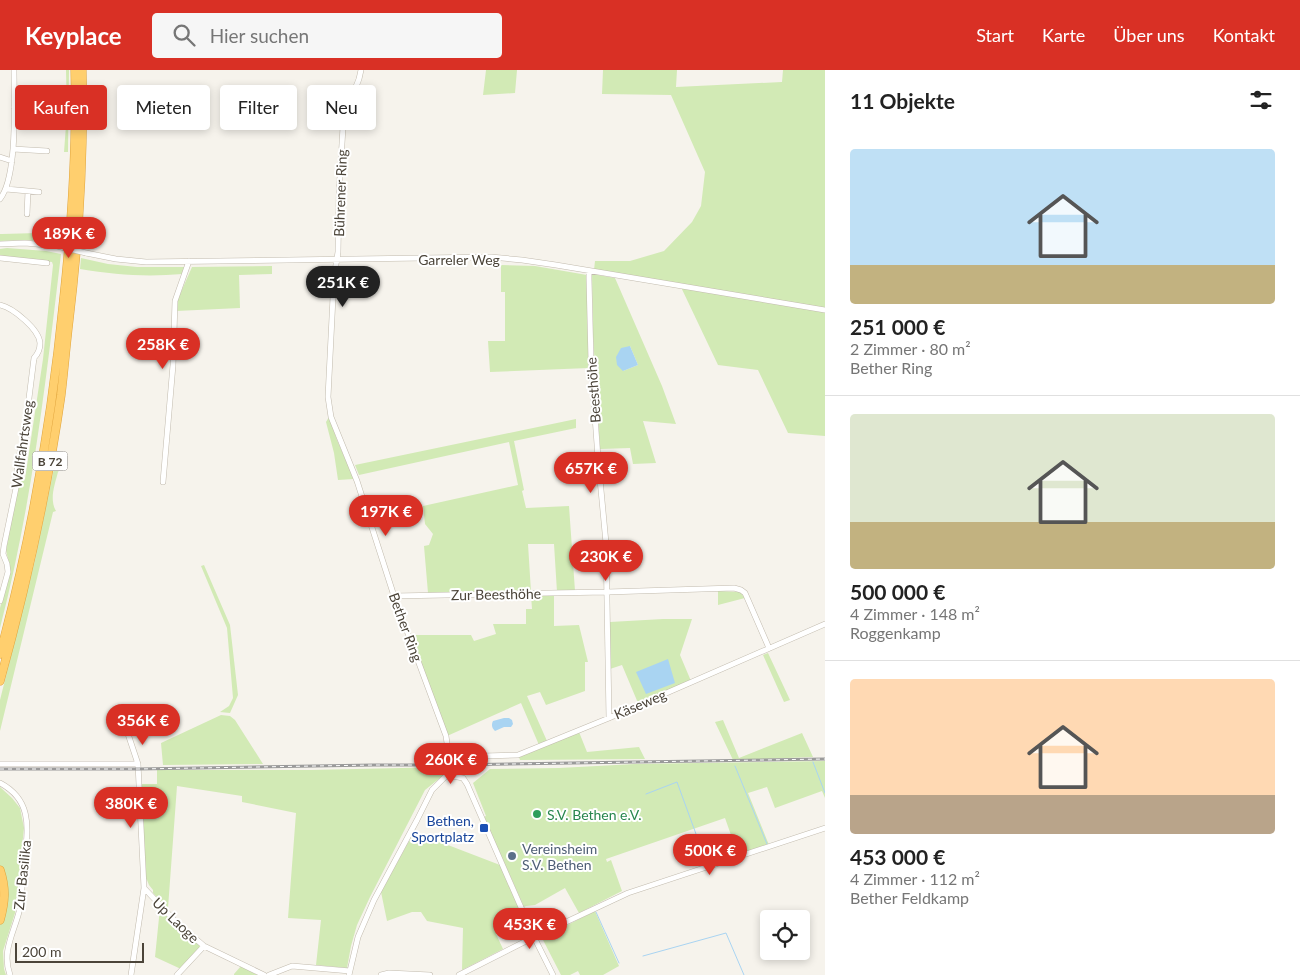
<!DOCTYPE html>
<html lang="de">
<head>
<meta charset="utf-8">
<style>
	body { margin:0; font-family:Lato,sans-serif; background:#f6f6f6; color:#222; height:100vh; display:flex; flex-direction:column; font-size:19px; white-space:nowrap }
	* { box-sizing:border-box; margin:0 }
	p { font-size:16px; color:#767676 }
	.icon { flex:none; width:28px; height:28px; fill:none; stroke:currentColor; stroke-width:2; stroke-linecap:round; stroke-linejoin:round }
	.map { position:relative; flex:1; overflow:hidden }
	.sheet { display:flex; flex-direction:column; background:#fff; width:475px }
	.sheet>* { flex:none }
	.hud { position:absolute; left:15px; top:15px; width:475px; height:45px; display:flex; gap:10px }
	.fabs { position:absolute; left:760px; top:840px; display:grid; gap:10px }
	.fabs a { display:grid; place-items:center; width:50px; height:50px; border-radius:5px; background:#fff; box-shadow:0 2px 8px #0003; font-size:25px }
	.scale { position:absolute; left:15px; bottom:12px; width:129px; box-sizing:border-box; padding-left:5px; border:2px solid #4b4439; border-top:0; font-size:14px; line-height:18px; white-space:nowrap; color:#4b4439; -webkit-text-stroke:4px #fff; paint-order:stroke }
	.price { position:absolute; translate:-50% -42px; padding:0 11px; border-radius:18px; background:#d93025; color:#fff; font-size:16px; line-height:32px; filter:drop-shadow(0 1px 2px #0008) }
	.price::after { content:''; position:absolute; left:50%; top:30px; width:15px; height:11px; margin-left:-8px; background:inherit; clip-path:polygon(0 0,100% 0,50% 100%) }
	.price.selected { background:#222; color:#fff }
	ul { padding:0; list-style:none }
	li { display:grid; align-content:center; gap:10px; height:265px; padding:0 25px }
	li+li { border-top:1px solid #e0e0e0 }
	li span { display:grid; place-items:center; height:155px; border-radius:5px; color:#555 }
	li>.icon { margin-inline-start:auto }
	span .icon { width:90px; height:90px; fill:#fffc; stroke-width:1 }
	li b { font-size:21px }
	h2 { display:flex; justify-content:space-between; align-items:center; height:60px; padding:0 25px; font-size:21px }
	.tag { padding:0 18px; border-radius:5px; background:#fff; box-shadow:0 2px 8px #0003; font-size:18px; line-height:45px }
	.tag.selected { background:#d93025; color:#fff }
	header { display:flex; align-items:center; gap:30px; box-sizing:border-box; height:70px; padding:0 25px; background:#d93025; color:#fff }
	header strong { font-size:24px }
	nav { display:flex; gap:28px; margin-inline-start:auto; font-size:18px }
	.search { width:350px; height:45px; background:#f6f6f6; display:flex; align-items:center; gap:12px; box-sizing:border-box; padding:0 18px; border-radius:5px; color:#767676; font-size:19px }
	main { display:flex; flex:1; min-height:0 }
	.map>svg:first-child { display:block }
	.green { fill:#d2eab5; fill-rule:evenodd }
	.water { fill:#a9d4f2 }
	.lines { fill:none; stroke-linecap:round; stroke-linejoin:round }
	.stream { stroke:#a9d4f2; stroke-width:1 }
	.minor-casing { stroke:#c2bbae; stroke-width:6 }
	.highway-casing { stroke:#e0a43c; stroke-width:9 }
	.minor { stroke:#fff; stroke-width:5 }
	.highway { stroke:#ffcf6e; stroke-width:8 }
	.rail-casing { stroke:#9a9a9a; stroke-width:3 }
	.rail { stroke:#fff; stroke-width:1; stroke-dasharray:4; stroke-linecap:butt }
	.minor-bridge-casing { stroke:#c2bbae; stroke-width:6; stroke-linecap:butt }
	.minor-bridge { stroke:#fff; stroke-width:5 }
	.leisure-dot { fill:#2e9e5b; stroke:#fff; stroke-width:2 }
	.transit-dot { fill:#1a4fb4; stroke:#fff; stroke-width:2 }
	.service-dot { fill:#5c6f8a; stroke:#fff; stroke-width:2 }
	.labels { text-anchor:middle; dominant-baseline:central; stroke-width:4; stroke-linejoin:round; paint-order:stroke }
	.shield { fill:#fff; stroke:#817c74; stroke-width:1 }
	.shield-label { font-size:12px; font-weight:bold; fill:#4b4439 }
	.street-label { font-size:14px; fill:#4b4439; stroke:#fff }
	.leisure-label { font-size:14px; fill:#27864d; stroke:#fff; text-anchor:start }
	.transit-label { font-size:14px; fill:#164399; stroke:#fff; text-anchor:end }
	.service-label { font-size:14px; fill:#4e5e75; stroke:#fff; text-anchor:start }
</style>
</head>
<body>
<header>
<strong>Keyplace</strong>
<div class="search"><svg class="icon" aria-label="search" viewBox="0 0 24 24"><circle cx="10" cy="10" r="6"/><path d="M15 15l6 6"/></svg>Hier suchen</div>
<nav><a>Start</a><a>Karte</a><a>Über uns</a><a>Kontakt</a></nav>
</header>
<main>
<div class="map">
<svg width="825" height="905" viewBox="0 0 825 905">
	<rect width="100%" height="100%" fill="#f6f3ec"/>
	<path class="green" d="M66,0h3l-1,82h-4l3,-40z
		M486,0h31l-2,23 -32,2z
		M603,0h74l-1,17 106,-5 1,-12h42v366l-37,-3 -30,-63 -40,-5 -39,-82 -85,-13 1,-9h35l34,-10 28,-29 9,-16 4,-34 -34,-77 -69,-1z
		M58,148h6l-1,20 -4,4 -34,-2 -25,1v-7h2l36,-1 17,1z
		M7,178l39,3 15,3c-15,126 -29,251 -61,374v-20l10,-39 -4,-19 13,-70 6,-1 18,-120 10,-94 -1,-3 -52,-6v-7z
		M81,188l27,6 29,3h48l-2,7c-37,3 -67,1 -103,-5z
		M501,195l34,1 52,9 2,93 -99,4 -2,-31h17v-49h-4z
		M272,196v8l-33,1 1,33 -64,3 1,-10 15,-34z
		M592,204l23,4 47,108 14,38 -33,-3 13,42 -23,1 -3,-16 -30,1 -7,-114zM630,276l8,19 -15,6z
		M329,347l8,23 17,39 -16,1 -4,-27 -8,-31z
		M576,349v9l-62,13 10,49 -2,1 4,17 43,-2 6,85 -18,1 -3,-48h-26l3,48 -103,1 -4,-47 5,-1 4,-11 -8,-10 -2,-18 95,-21 -9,-43 -150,33 -4,-10z
		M54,398h7l-3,4c-3,12 -9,27 -2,39l-3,1 -53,219v-31l35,-140z
		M204,495l26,60 8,70 -8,18 -10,-1 9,-6 4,-8 -6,-70 -26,-62z
		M718,521l22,1 5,6 -27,7z
		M531,525h23v31l25,-1 9,37h-3v29l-39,14 -6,-13 -13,4 20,45 -8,4 -18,-42 -74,33 -37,-101h61l3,6 22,-7 -3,-10h33v-15h6z
		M663,549h29l-12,36 11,26 -53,22 -16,-38 -12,4v-47z
		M768,583l22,47 -6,2 -21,-47z
		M221,645l9,1 5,4 28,44 -100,1 -2,-22z
		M723,650l16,38 63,-25 11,24 -80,3 -18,-38z
		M579,662l8,20 52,-5 6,12 -125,1 -1,-3z
		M825,691v37l-3,-7 -47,17 -8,-21 -19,6 21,52 -31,10 -13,-37 -119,41 1,3 4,-2 11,31 -43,22 -14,-25 -30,17 -9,1 -2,1 -40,-90 2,-1 -13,-33 17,-14 69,-1 76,-4z
		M447,697l-2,7 -20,16 -55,107 -13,28 -6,21 -4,22 -31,-3 5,-45 -33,-2 8,-105 -54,-11v-6l-65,-10 -9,122 -15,-15v-3l-4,-5 -2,-5 -1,-1 -5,-95h16v-14h154z
		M0,717l12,11 8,10 4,20 -9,85 -12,38 1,18 2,6h-6z
		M414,762l86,33 23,51 -27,18 7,15 -41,21 1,-42 -36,-7 -6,-9h-9l-25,9 -6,-29z
		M160,838l42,38 -21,23 -26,-12z
		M595,841l24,55 -16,9h-23l-2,-4 -8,4h-9l-19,-37z
		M241,896l17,9h-24v-1z"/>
	<path class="water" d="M630,276l8,19 -15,6 -6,-6 -1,-8 5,-9z
		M668,589l7,24 -29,11 -10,-22z
		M504,648h5l3,2 1,4 -2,3h-7l-9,4c-3,-3 -4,-6 -2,-10z"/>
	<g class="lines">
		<path class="stream" d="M813,692l12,31
			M735,696l32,78
			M646,724l31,-12 30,82
			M596,842l23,51
			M643,886l83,-23 18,42"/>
		<g class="minor-casing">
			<path id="minor" d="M14,37h36
				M13,79l34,2
				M0,87l12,4
				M6,119l33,3
				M0,129c18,-23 14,-98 14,-129
				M27,144l1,-23
				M0,174l25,-1 32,3
				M86,183l30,6 30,3 345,-5 31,3 34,5 269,45
				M0,188l47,5
				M589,201v8l2,82 7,97 8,85 3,175
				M0,235c13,3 39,24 40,38 0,6 -2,11 -6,15l-6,48 1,9 -4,25 -4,6 -1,6 -4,26v10l-12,58 -1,8 4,10 1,8 -8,29
				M163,412l10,-117 2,-64 14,-40
				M394,526l213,-4 127,-4 7,2 4,3 24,55
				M128,664l10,30 6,124 -13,87
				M449,687l69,-2 91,-37 216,-94
				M0,694h138
				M447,705l16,3 4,6 67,153 19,38
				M0,713c32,17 28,44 25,74 -2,17 -3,34 -5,51 -5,23 -19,43 -10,67
				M144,818l32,34 28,24 60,29
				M177,905l27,-29
				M269,905l23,-9 58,5
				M349,905l9,-38 16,-37 43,-80 15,-30 15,-15 2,-18 -3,-21 -52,-140 -37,-115 -26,-64 -3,-20 6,-120 4,-25 1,-59 4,-66 2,-13 14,-35 2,-9
				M381,905l8,-2 41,2
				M459,905l75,-38 94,-44 197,-65"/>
		</g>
		<g class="highway-casing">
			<path id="highway" d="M0,584c32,-117 52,-236 64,-357 8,-75 13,-151 11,-227
				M0,611c26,-94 47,-189 61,-286 3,-25 5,-50 8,-75 10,-83 15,-167 13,-250
				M0,800c6,18 5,32 0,50"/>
		</g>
		<use href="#minor" class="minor"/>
		<use href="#highway" class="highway"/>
		<g class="rail-casing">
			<path id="rail" d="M0,699h138l236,-4h75l376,-6"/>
		</g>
		<use href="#rail" class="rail"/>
		<g class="minor-bridge-casing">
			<path id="minor-bridge" d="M57,176l29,7"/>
		</g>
		<use href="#minor-bridge" class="minor-bridge"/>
	</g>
	<circle class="leisure-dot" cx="537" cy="744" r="5"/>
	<rect class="transit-dot" x="479" y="753" width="10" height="10" rx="2.5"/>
	<circle class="service-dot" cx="512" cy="786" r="5"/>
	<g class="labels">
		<rect class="shield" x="32.5" y="381.5" width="35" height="19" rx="4"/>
		<g class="shield-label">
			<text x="50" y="391">B 72</text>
		</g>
		<g class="street-label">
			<text transform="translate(340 123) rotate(-88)">Bührener Ring</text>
			<text x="459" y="189">Garreler Weg</text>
			<text transform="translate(593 320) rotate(-94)">Beesthöhe</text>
			<text transform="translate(22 374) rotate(-82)">Wallfahrtsweg</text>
			<text transform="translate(496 524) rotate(-1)">Zur Beesthöhe</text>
			<text transform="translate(406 557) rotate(70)">Bether Ring</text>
			<text transform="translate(640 634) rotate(-23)">Käseweg</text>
			<text transform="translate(22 805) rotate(-84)">Zur Basilika</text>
			<text transform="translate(176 850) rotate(44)">Up Laoge</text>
		</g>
		<g class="leisure-label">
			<text x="547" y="744">S.V. Bethen e.V.</text>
		</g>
		<g class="transit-label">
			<text x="474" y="750">Bethen,<tspan x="474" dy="16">Sportplatz</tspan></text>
		</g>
		<g class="service-label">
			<text x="522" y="778">Vereinsheim<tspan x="522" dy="16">S.V. Bethen</tspan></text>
		</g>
	</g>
</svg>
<div class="fabs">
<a><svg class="icon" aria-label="locate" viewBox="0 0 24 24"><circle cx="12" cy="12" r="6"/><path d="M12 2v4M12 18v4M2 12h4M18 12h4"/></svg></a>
</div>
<div class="scale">200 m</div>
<b class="price" style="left:69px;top:189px">189K €</b>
<b class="price selected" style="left:343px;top:238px">251K €</b>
<b class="price" style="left:163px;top:300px">258K €</b>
<b class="price" style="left:591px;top:424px">657K €</b>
<b class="price" style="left:386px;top:467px">197K €</b>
<b class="price" style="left:606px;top:512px">230K €</b>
<b class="price" style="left:143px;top:676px">356K €</b>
<b class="price" style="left:451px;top:715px">260K €</b>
<b class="price" style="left:131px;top:759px">380K €</b>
<b class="price" style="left:710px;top:806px">500K €</b>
<b class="price" style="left:530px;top:880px">453K €</b>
<div class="hud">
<a class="tag selected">Kaufen</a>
<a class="tag">Mieten</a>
<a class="tag">Filter</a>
<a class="tag">Neu</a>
</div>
</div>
<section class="sheet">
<h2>11 Objekte<svg class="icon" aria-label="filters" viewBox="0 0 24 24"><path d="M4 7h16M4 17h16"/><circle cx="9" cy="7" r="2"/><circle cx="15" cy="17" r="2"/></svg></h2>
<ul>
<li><span style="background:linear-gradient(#bfe0f5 75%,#c2b280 0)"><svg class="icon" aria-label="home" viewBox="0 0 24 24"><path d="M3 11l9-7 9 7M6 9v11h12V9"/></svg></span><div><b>251 000 €</b><p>2 Zimmer · 80 m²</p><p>Bether Ring</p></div></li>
<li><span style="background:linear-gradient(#dfe7d0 70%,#c2b280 0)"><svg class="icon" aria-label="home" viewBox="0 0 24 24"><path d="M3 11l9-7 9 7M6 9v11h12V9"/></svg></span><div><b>500 000 €</b><p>4 Zimmer · 148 m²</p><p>Roggenkamp</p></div></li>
<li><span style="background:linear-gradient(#ffd9b3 75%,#b9a48a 0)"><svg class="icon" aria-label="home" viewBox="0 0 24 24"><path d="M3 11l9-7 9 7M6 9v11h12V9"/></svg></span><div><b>453 000 €</b><p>4 Zimmer · 112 m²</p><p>Bether Feldkamp</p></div></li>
</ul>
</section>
</main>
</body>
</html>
